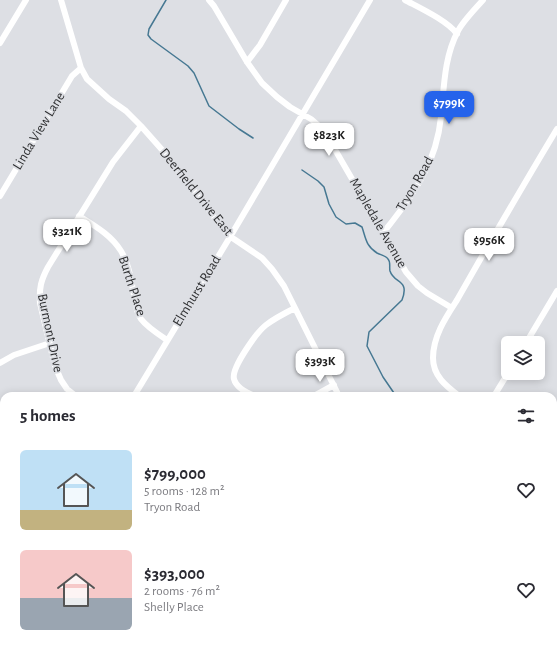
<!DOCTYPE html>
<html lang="en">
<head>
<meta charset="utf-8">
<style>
	body { margin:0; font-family:"Alegreya Sans",sans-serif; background:#f7f7f7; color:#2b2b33; height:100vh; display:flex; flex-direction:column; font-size:15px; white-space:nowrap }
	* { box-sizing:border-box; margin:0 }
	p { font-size:13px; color:#7c7c81 }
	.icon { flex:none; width:22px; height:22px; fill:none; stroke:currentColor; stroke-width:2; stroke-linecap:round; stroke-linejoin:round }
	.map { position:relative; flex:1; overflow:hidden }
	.details { position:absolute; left:0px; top:392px; width:557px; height:256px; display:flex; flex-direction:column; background:#fff; border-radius:12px 12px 0 0; box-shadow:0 2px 10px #0003 }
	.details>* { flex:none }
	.controls { position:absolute; left:501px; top:336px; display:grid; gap:8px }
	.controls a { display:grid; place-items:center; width:44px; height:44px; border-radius:6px; background:#fff; box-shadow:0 2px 10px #0003; font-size:20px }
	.price { position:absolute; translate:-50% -34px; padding:0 9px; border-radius:8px; background:#fff; color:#222; font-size:13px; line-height:26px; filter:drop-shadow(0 1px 2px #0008) }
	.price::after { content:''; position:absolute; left:50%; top:24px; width:12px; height:9px; margin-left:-6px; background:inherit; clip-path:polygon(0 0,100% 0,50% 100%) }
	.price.selected { background:#2563eb; color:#fff }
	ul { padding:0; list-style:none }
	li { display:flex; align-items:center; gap:12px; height:100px; padding:0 20px }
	li span { display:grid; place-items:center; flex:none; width:112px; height:80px; border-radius:6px; color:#555 }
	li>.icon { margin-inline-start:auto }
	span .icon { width:48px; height:48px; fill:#fffc; stroke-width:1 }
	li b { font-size:17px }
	h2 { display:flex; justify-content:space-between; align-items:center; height:48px; padding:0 20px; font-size:17px }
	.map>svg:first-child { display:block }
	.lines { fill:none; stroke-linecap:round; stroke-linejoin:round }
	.stream { stroke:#467892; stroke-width:1.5 }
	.building { fill:#c0bcb8; stroke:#7d7975 }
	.minor { stroke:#fff; stroke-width:6 }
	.major { stroke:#daacaa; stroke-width:8 }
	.labels { text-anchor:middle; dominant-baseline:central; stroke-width:3.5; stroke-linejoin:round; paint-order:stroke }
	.street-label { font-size:14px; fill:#2e2f31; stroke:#dddfe4 }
</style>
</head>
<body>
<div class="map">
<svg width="557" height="648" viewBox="0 0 557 648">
	<rect width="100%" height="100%" fill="#dddfe4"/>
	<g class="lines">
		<path class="stream" d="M166,0l-17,29 -1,6 3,4 37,27 6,7 15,33 30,23 14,9
			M302,170l16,11 6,6 5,17 7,13 10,7 9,-1 7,4c4,12 4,19 15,26 4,2 9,3 11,6 3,3 1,8 2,12 4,13 20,8 12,29l-33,32 -2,14 16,31 13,19
			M553,628l4,5"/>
	</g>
	<path class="building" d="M0,428l2,1 -2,8h3l-3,11z"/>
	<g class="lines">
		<path class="minor" d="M61,0l20,68 6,11 22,20 17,12 15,15 23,26 64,83 34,23 10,11 12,17 55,110
			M209,0l5,6 33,56 15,21 15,14 13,10 21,12 8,7 11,15 76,131 12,14 9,7 25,15
			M405,0c15,8 43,21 52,34
			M0,43l26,-43
			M247,62l13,-17 26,-45
			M0,196l72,-120 9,-8
			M79,216c16,10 32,19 42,35 8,13 10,29 13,44 1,8 2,17 7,24 6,8 17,15 26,21
			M383,233c21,-26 42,-54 52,-86 3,-10 5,-20 6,-30 3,-29 3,-60 17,-86 5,-10 18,-23 25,-31
			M526,343l31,-52
			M0,363l14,-8 36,-12
			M76,396l-9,-7 -6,-9 -6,-14 -15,-63c-1,-15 1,-23 8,-36l65,-105 28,-36
			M134,396l96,-159 140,-237
			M255,396c-8,-3 -19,-9 -21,-17 -3,-11 23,-47 32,-54 9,-7 19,-12 29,-17
			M314,396l20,-11
			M459,396c-13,-10 -26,-20 -26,-38 0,-22 13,-41 24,-58 8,-14 16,-28 24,-42 25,-43 50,-86 76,-129
			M494,396l14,-23
			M553,447l4,-8
			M549,644v4
			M371,645l17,3
			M522,648l2,-4"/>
		<path class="major" d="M0,468l4,1
			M553,603l4,1"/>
	</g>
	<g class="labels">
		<g class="street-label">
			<text transform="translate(39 131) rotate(-59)">Linda View Lane</text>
			<text transform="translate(415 184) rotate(-60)">Tryon Road</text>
			<text transform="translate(196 192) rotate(51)">Deerfield Drive East</text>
			<text transform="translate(378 223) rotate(60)">Mapledale Avenue</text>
			<text transform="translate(132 286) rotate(72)">Burth Place</text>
			<text transform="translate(197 291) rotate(-59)">Elmhurst Road</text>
			<text transform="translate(50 333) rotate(78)">Burmont Drive</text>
		</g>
	</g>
</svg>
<div class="controls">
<a><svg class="icon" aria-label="layers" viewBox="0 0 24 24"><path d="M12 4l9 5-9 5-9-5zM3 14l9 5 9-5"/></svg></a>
</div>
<b class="price selected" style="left:449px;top:125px">$799K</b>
<b class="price" style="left:329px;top:157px">$823K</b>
<b class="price" style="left:67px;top:253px">$321K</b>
<b class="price" style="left:489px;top:262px">$956K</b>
<b class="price" style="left:320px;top:383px">$393K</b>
<section class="details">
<h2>5 homes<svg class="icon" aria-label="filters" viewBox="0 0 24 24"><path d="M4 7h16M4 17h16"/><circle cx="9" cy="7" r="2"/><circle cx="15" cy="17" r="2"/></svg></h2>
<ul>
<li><span style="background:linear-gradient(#bfe0f5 75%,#c2b280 0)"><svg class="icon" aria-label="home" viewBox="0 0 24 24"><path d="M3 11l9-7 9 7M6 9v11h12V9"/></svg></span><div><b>$799,000</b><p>5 rooms · 128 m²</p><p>Tryon Road</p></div><svg class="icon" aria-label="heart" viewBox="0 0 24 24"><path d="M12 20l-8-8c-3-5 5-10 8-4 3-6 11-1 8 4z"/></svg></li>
<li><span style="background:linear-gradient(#f6c9c9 60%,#9aa5b1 0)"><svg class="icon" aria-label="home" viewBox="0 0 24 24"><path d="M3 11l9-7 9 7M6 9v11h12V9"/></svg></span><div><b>$393,000</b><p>2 rooms · 76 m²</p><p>Shelly Place</p></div><svg class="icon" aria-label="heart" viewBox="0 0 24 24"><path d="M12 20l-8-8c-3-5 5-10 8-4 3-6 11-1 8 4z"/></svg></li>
</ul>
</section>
</div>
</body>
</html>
